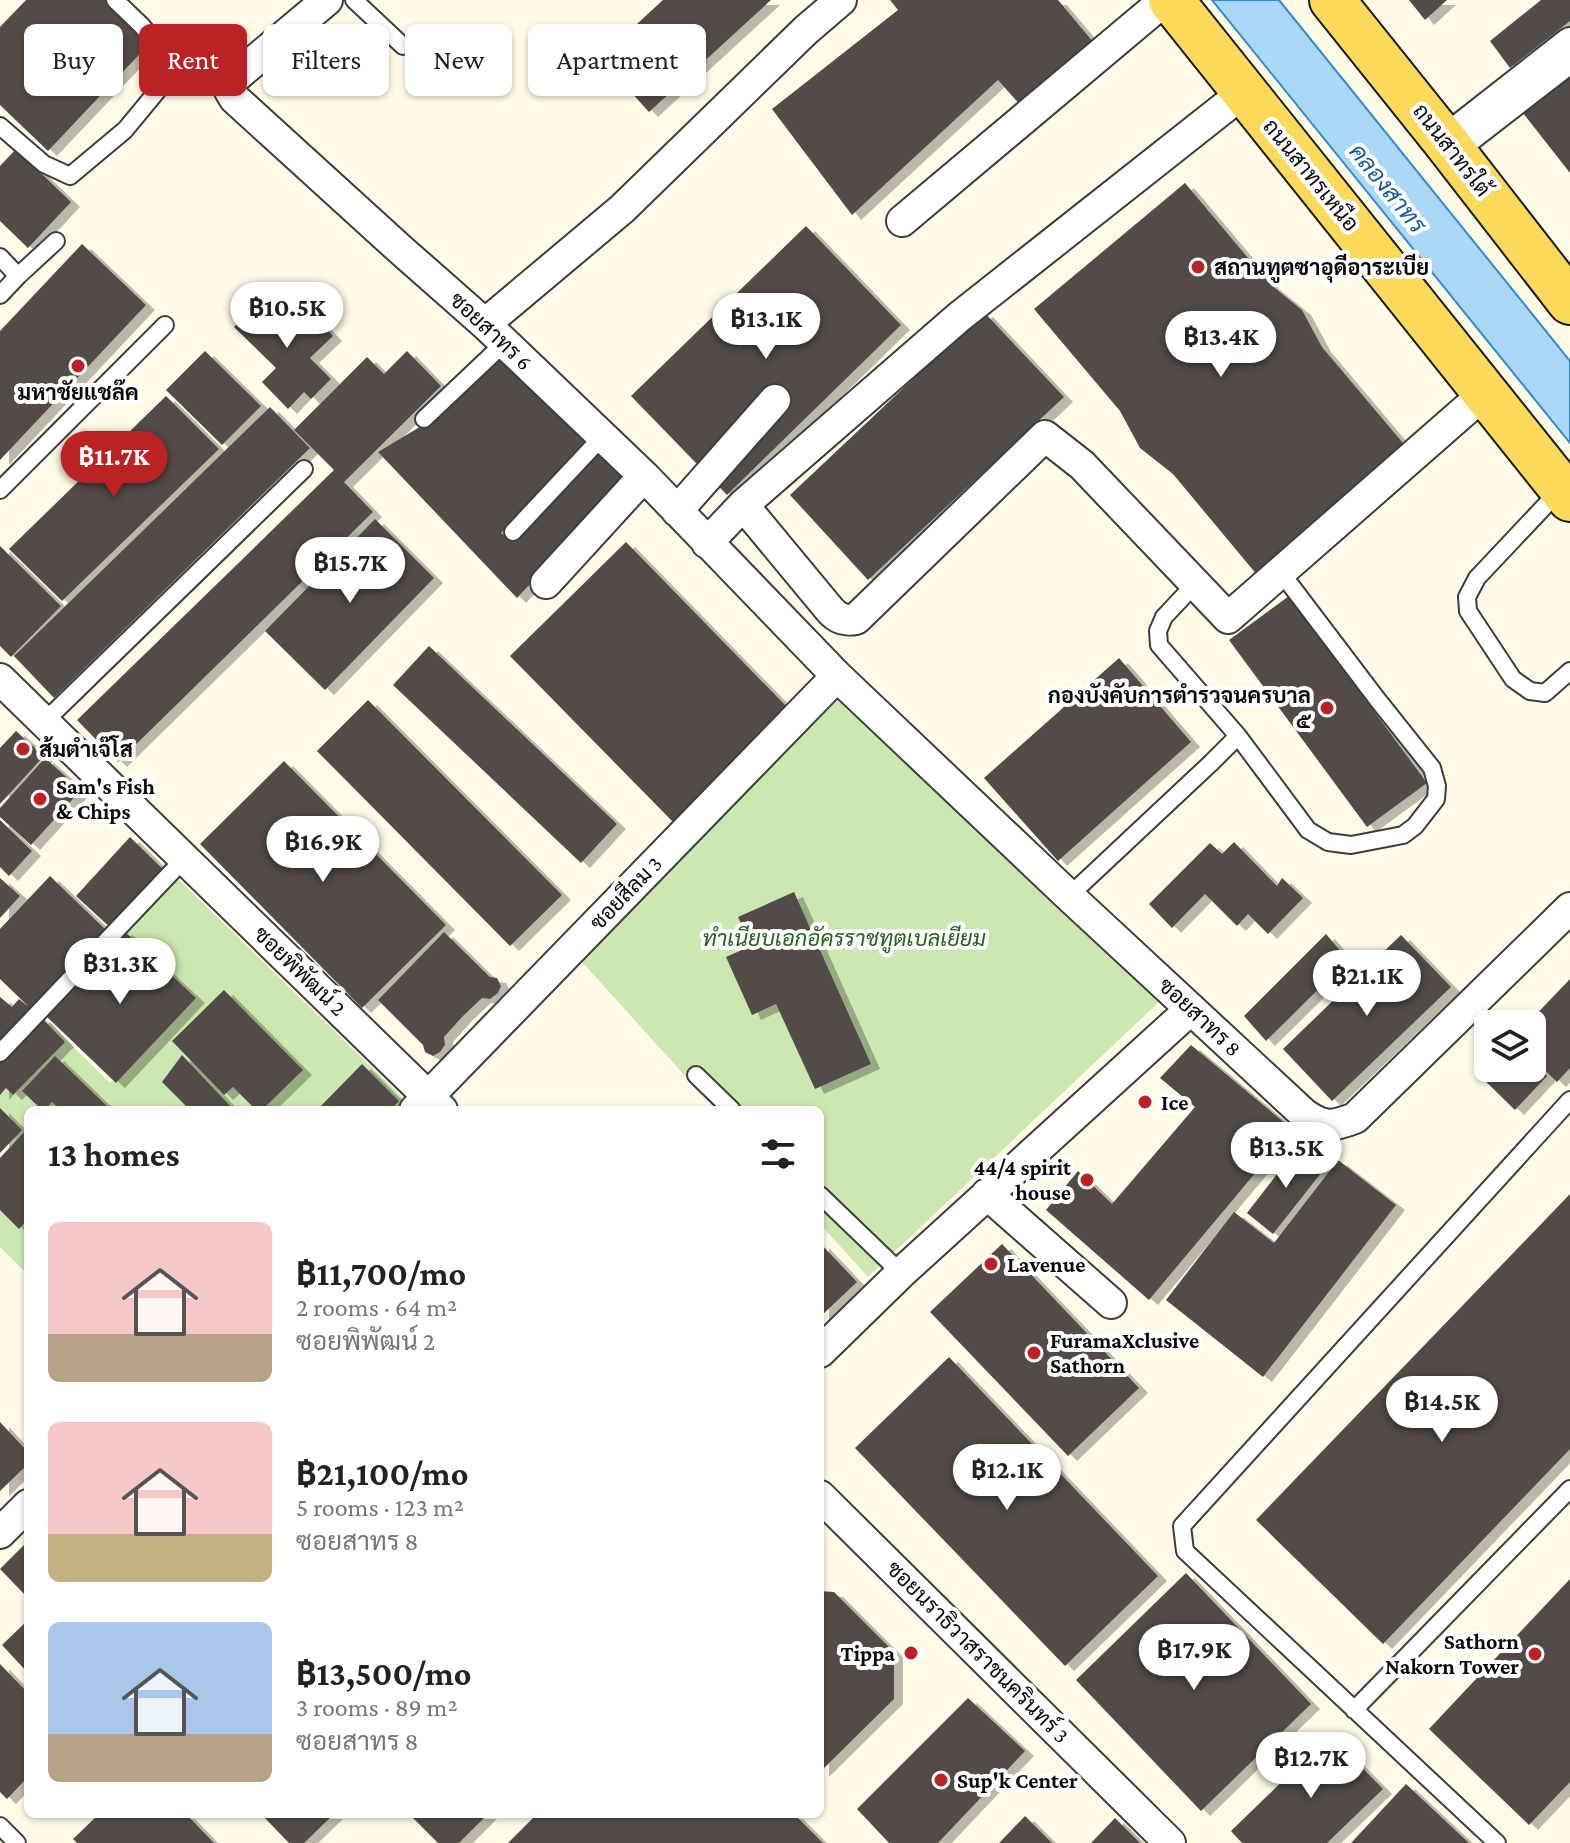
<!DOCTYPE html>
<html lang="en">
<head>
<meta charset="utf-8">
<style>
	body { margin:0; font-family:"Crimson Pro",Sarabun,serif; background:#f6f6f6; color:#222; height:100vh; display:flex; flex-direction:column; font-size:30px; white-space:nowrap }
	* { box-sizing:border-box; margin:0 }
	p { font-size:26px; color:#767676 }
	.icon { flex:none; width:44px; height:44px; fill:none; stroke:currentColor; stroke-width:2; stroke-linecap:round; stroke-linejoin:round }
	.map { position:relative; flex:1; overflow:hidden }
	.sheet { position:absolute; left:24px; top:1106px; width:800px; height:712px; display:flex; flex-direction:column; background:#fff; border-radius:12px; box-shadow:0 2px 6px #0004 }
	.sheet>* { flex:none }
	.banner { position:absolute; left:24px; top:24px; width:800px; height:72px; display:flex; gap:16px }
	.buttons { position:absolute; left:1474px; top:1010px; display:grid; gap:16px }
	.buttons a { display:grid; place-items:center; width:72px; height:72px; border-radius:12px; background:#fff; box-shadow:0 2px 6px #0004; font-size:40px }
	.price { position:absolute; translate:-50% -68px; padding:0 18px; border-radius:28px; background:#fff; color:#222; font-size:26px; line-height:52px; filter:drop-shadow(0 2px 4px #0008) }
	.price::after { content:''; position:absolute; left:50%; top:48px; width:24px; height:18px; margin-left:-12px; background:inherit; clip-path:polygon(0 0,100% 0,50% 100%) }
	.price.active { background:#ba2224; color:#fff }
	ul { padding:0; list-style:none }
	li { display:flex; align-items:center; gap:24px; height:200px; padding:0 24px }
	li span { display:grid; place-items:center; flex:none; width:224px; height:160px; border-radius:12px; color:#555 }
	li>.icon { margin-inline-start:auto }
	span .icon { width:96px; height:96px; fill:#fffc; stroke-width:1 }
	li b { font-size:34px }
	h2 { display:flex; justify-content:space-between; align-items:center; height:96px; padding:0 24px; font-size:34px }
	.pill { padding:0 28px; border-radius:12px; background:#fff; box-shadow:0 2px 6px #0004; font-size:28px; line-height:72px }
	.pill.active { background:#ba2224; color:#fff }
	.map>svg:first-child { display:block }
	.green { fill:#cce8b1 }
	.water { fill:#abd8f6; stroke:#328ace; stroke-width:2 }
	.building { fill:#524b46; filter:url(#shadow) }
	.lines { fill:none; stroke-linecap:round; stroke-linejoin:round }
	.service-casing { stroke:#3d3d3d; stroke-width:20 }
	.minor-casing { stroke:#3d3d3d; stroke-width:34 }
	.primary-casing { stroke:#1b1b1b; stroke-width:48 }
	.service { stroke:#fff; stroke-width:16 }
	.minor { stroke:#fff; stroke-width:30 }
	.primary { stroke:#fad95b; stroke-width:44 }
	.poi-dot { fill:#ba2224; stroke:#fff; stroke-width:3 }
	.labels { text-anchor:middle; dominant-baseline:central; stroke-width:8; stroke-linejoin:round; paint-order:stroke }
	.street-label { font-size:22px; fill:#0a0a0a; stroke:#fff }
	.poi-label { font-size:22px; font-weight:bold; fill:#0a0a0a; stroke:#fff; text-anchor:start }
	.park-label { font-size:22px; font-style:italic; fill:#27611b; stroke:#fff }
	.water-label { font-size:24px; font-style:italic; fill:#145b9b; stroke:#fff }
</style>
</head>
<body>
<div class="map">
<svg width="1570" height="1843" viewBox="0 0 1570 1843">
	<defs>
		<filter id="shadow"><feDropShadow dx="9" dy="5" stdDeviation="0" flood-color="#0004"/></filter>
	</defs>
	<rect width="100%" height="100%" fill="#fffbe7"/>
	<path class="green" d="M837,690l324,310 -293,277 -48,-53v-114h-104l-134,-148z
		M172,873l233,227 -10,10h-367v41l-28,-26v-67l41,-43 69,68 77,-82 -68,-71z
		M0,1190l28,22v63l-28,-28z"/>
	<path class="water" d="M1212,0h67l291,361v82z"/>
	<path class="building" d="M26,0h84l42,41 -104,110 -48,-46v-78z
		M663,0h108l-122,112 -49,-54z
		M890,0h168l36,43 -71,65 -25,-28 -146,135 -80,-106 126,-99z
		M1409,0h38l-22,20z
		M1541,0h29v21l-60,47 -20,-27z
		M1570,77v96l-47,-60z
		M16,149l55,53 -43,46 -28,-27v-55z
		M1185,183l85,101 32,26 20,37 86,102 -150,127 -85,-102 -33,-26 -20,-37 -86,-102z
		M806,226l95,99 -174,170 -96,-99z
		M82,244l64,61 -146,155v-129z
		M267,295l30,32 14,-14 22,23 -23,22 21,21 -20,20 -7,-7 -16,17 -26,-27 14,-14 -42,-41z
		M984,312l80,85 -196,183 -78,-85z
		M499,348l94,88 -92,97 13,9 85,-94 30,29 -112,121 -139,-146 40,-24 50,-45z
		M205,351l56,55 -39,39 -56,-55z
		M407,351l34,35 -97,96 29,30 -255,250 -41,-42 257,-250 -40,-40 73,-73 17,17z
		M166,396l53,53 -157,152 -53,-52z
		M270,407l40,41 -256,250 -40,-42z
		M375,519l59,59 -109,112 -60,-59z
		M626,542l162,166 -115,114 -163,-166z
		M0,546l61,60 -50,51 -11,-11z
		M1289,596l138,187 -60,44 -138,-187z
		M429,646l188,178 -36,39 -188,-178z
		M1119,658l72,84 -133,119 -74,-83z
		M368,700l194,195 -52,51 -193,-195z
		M16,731l28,25 -44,48v-56z
		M45,758l36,32 -50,55 -31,-28v-9z
		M284,761l162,164 -84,83 -162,-164z
		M0,820l32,31 -23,25 -9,-9z
		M130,837l37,36 -53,58 -38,-35z
		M1234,842l43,44 5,-8 21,20 -35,36 -20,-20 -11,12 -32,-32 -33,34 -23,-24 61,-61 12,11z
		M50,876l58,56 -108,117v-52l12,10 7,-8 10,8 -29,-28v-50z
		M0,878l20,18 -20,22z
		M794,892l77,172 -56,25 -39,-85 -24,11 -26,-58 25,-11 -13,-29z
		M123,930l73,68 -80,85 -72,-69z
		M444,932l46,45 7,1 4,8 -3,7 -8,6 -8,-1 -19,18 -19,21 1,8 -5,7 -7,4 -8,-4 -2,-7 -45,-45z
		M1326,934l22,26 -82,81 -22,-25z
		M1401,935l50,52 -119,114 -49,-52z
		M1570,979v89l-13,14 -25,-24v-34h-5z
		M224,990l79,80 -41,40h-6l-23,-23 -9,8 -52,-54z
		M41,1017l24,25 -52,53 -7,-7 -6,7v-36z
		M1191,1045l101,84 -143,171 -103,-90 32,-39 34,33 83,-97 -35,-29z
		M182,1055l52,55h-44l-28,-28z
		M55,1056l56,54h-50l-9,-8 -7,8h-3l-20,-19z
		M1488,1058v10h44v-7l15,15 -32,34 -39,-38z
		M362,1064l37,37 -9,9h-73z
		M0,1108l22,22 -22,23z
		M25,1131l3,3v85l-9,10 -19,-19v-52z
		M1298,1147l27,21 -52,66 -26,-21z
		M1338,1160l58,45 -133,172 -97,-77 68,-88 40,31z
		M1570,1194v255l-187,195 -127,-124z
		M820,1243l37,39 -37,35z
		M1002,1244l137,144 -71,68 -138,-144z
		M949,1357l209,219 -93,90 -210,-218z
		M0,1422l28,30v12l-28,27z
		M28,1541v57l-28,-29z
		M1186,1573l125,131 -110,107 -125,-131z
		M1570,1579v203l-41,43 -100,-96z
		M820,1591l14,1 60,60v47l-74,73z
		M28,1620v53l-26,-28z
		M0,1664l28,29v84l-21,22 -7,-7z
		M968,1698l57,53 -87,92h-49l-32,-34z
		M1330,1735l53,54 -56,54h-85l-11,-12z
		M1406,1784l63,59h-118z
		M99,1814h87l28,29h-137l-4,-4z
		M261,1814h73l-30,29h-15z
		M409,1814h79l-29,29h-21z
		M537,1814h21l1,2 2,-2h233l29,29h-315z
		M1025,1816l27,27h-53z
		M1115,1818l25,25h-49z"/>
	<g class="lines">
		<g class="service-casing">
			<path id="service" d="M354,0l49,46
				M0,126l44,38 26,12 55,-46 38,-46 8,-24 -30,-35 -26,-25
				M1456,154l114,-88
				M0,257l18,19
				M0,295l18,-19 38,-35
				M424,419l75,-71 2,-9
				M0,490l165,-165
				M1559,491l-82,87 -10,19 1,14 45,68 17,12 15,2 25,-22
				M513,532l89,-95
				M1196,583l-32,34 -6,14 1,14 79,91 70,94 20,12 23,3 52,-10 12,-9 21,-27 1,-13 -5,-18 -55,-69 -97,-128
				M44,722l260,-253
				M1069,896l142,-133 27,-27
				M0,1053l184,-194
				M696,1075l36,35
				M820,1195l81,78
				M1354,1710l216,-221
				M0,1826l17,17
				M1497,1843l-312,-292 -3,-25 388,-426"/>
		</g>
		<g class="minor-casing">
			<path id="minor" d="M327,0l-94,79 -3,12 5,8 166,151 84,74 159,152 193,200 232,220 235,218c20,14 28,13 51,4l215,-210
				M1445,141l125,-98
				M902,221l263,-221
				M485,324l137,-115 184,-179 35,-30
				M743,505l87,105c8,9 15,11 26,9l189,-183 37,29 146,153 257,-225
				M677,511l98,-111
				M707,543l36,-38 216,-188 285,-225
				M546,583l98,-107
				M0,679l442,431
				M415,1110l422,-434
				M987,1194l124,109
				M820,1352l81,-79 290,-264
				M820,1496l350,347
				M0,1533l28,-28"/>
		</g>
		<g class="primary-casing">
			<path id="primary" d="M1171,0l399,499
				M1332,0l113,141 125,161"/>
		</g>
		<use href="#service" class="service"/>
		<use href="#minor" class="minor"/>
		<use href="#primary" class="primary"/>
	</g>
	<g class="poi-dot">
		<circle cx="1198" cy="267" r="8"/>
		<circle cx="78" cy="366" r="8"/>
		<circle cx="1327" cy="708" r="8"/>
		<circle cx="23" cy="749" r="8"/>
		<circle cx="40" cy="799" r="8"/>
		<circle cx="1145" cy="1102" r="8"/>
		<circle cx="1087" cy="1180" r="8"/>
		<circle cx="991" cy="1264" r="8"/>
		<circle cx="1034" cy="1353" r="8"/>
		<circle cx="911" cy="1653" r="8"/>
		<circle cx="1535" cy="1654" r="8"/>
		<circle cx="941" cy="1780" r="8"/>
	</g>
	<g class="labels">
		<g class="street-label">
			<text transform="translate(1452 150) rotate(52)">ถนนสาทรใต้</text>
			<text transform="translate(1311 175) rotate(51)">ถนนสาทรเหนือ</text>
			<text transform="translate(491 331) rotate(43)">ซอยสาทร 6</text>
			<text transform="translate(626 893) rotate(-46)">ซอยสีลม 3</text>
			<text transform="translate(300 971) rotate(44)">ซอยพิพัฒน์ 2</text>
			<text transform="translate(1200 1017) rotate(43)">ซอยสาทร 8</text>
			<text transform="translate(978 1652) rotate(45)">ซอยนราธิวาสราชนครินทร์ 3</text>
		</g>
		<g class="poi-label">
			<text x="1214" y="267">สถานทูตซาอุดีอาระเบีย</text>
			<text x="78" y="392" text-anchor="middle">มหาชัยแชล๊ค</text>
			<text x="1311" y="695" text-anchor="end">กองบังคับการตำรวจนครบาล<tspan x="1311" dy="25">๕</tspan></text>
			<text x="39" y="749">ส้มตำเจ๊โส</text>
			<text x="56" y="786">Sam's Fish<tspan x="56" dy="25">&amp; Chips</tspan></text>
			<text x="1161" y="1102">Ice</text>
			<text x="1071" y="1167" text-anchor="end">44/4 spirit<tspan x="1071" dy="25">house</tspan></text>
			<text x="1007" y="1264">Lavenue</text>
			<text x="1050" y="1340">FuramaXclusive<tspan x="1050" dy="25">Sathorn</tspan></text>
			<text x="1519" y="1641" text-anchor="end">Sathorn<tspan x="1519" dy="25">Nakorn Tower</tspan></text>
			<text x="895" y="1653" text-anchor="end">Tippa</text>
			<text x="957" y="1780">Sup'k Center</text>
		</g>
		<g class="park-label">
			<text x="844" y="938">ทำเนียบเอกอัครราชทูตเบลเยียม</text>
		</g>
		<g class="water-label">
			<text transform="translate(1388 188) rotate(51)">คลองสาทร</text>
		</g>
	</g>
</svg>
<div class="buttons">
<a><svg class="icon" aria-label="layers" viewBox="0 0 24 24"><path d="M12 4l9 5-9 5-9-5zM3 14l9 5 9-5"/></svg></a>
</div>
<b class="price" style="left:287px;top:350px">฿10.5K</b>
<b class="price" style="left:766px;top:361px">฿13.1K</b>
<b class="price" style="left:1221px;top:379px">฿13.4K</b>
<b class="price active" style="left:114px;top:499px">฿11.7K</b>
<b class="price" style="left:350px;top:605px">฿15.7K</b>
<b class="price" style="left:323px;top:884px">฿16.9K</b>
<b class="price" style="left:120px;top:1006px">฿31.3K</b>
<b class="price" style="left:1367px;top:1018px">฿21.1K</b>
<b class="price" style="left:1286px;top:1190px">฿13.5K</b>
<b class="price" style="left:1442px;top:1444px">฿14.5K</b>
<b class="price" style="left:1007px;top:1512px">฿12.1K</b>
<b class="price" style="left:1194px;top:1692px">฿17.9K</b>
<b class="price" style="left:1311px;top:1800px">฿12.7K</b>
<div class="banner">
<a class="pill">Buy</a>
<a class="pill active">Rent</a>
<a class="pill">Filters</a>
<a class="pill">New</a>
<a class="pill">Apartment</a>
</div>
<section class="sheet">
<h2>13 homes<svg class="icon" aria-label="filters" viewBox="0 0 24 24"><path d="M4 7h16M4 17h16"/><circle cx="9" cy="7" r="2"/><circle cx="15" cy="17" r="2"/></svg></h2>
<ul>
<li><span style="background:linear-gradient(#f6c9c9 70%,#b9a48a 0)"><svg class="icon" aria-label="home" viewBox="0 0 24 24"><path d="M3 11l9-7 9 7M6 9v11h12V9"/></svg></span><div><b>฿11,700/mo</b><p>2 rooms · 64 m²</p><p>ซอยพิพัฒน์ 2</p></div></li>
<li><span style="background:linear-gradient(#f6c9c9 70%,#c2b280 0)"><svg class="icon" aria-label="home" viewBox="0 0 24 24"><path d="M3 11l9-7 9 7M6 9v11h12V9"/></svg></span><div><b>฿21,100/mo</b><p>5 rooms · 123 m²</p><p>ซอยสาทร 8</p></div></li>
<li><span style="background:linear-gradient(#a9c7e8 70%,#b9a48a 0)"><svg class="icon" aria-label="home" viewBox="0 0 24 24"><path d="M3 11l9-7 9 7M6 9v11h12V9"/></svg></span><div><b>฿13,500/mo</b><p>3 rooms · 89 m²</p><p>ซอยสาทร 8</p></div></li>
</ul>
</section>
</div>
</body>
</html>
